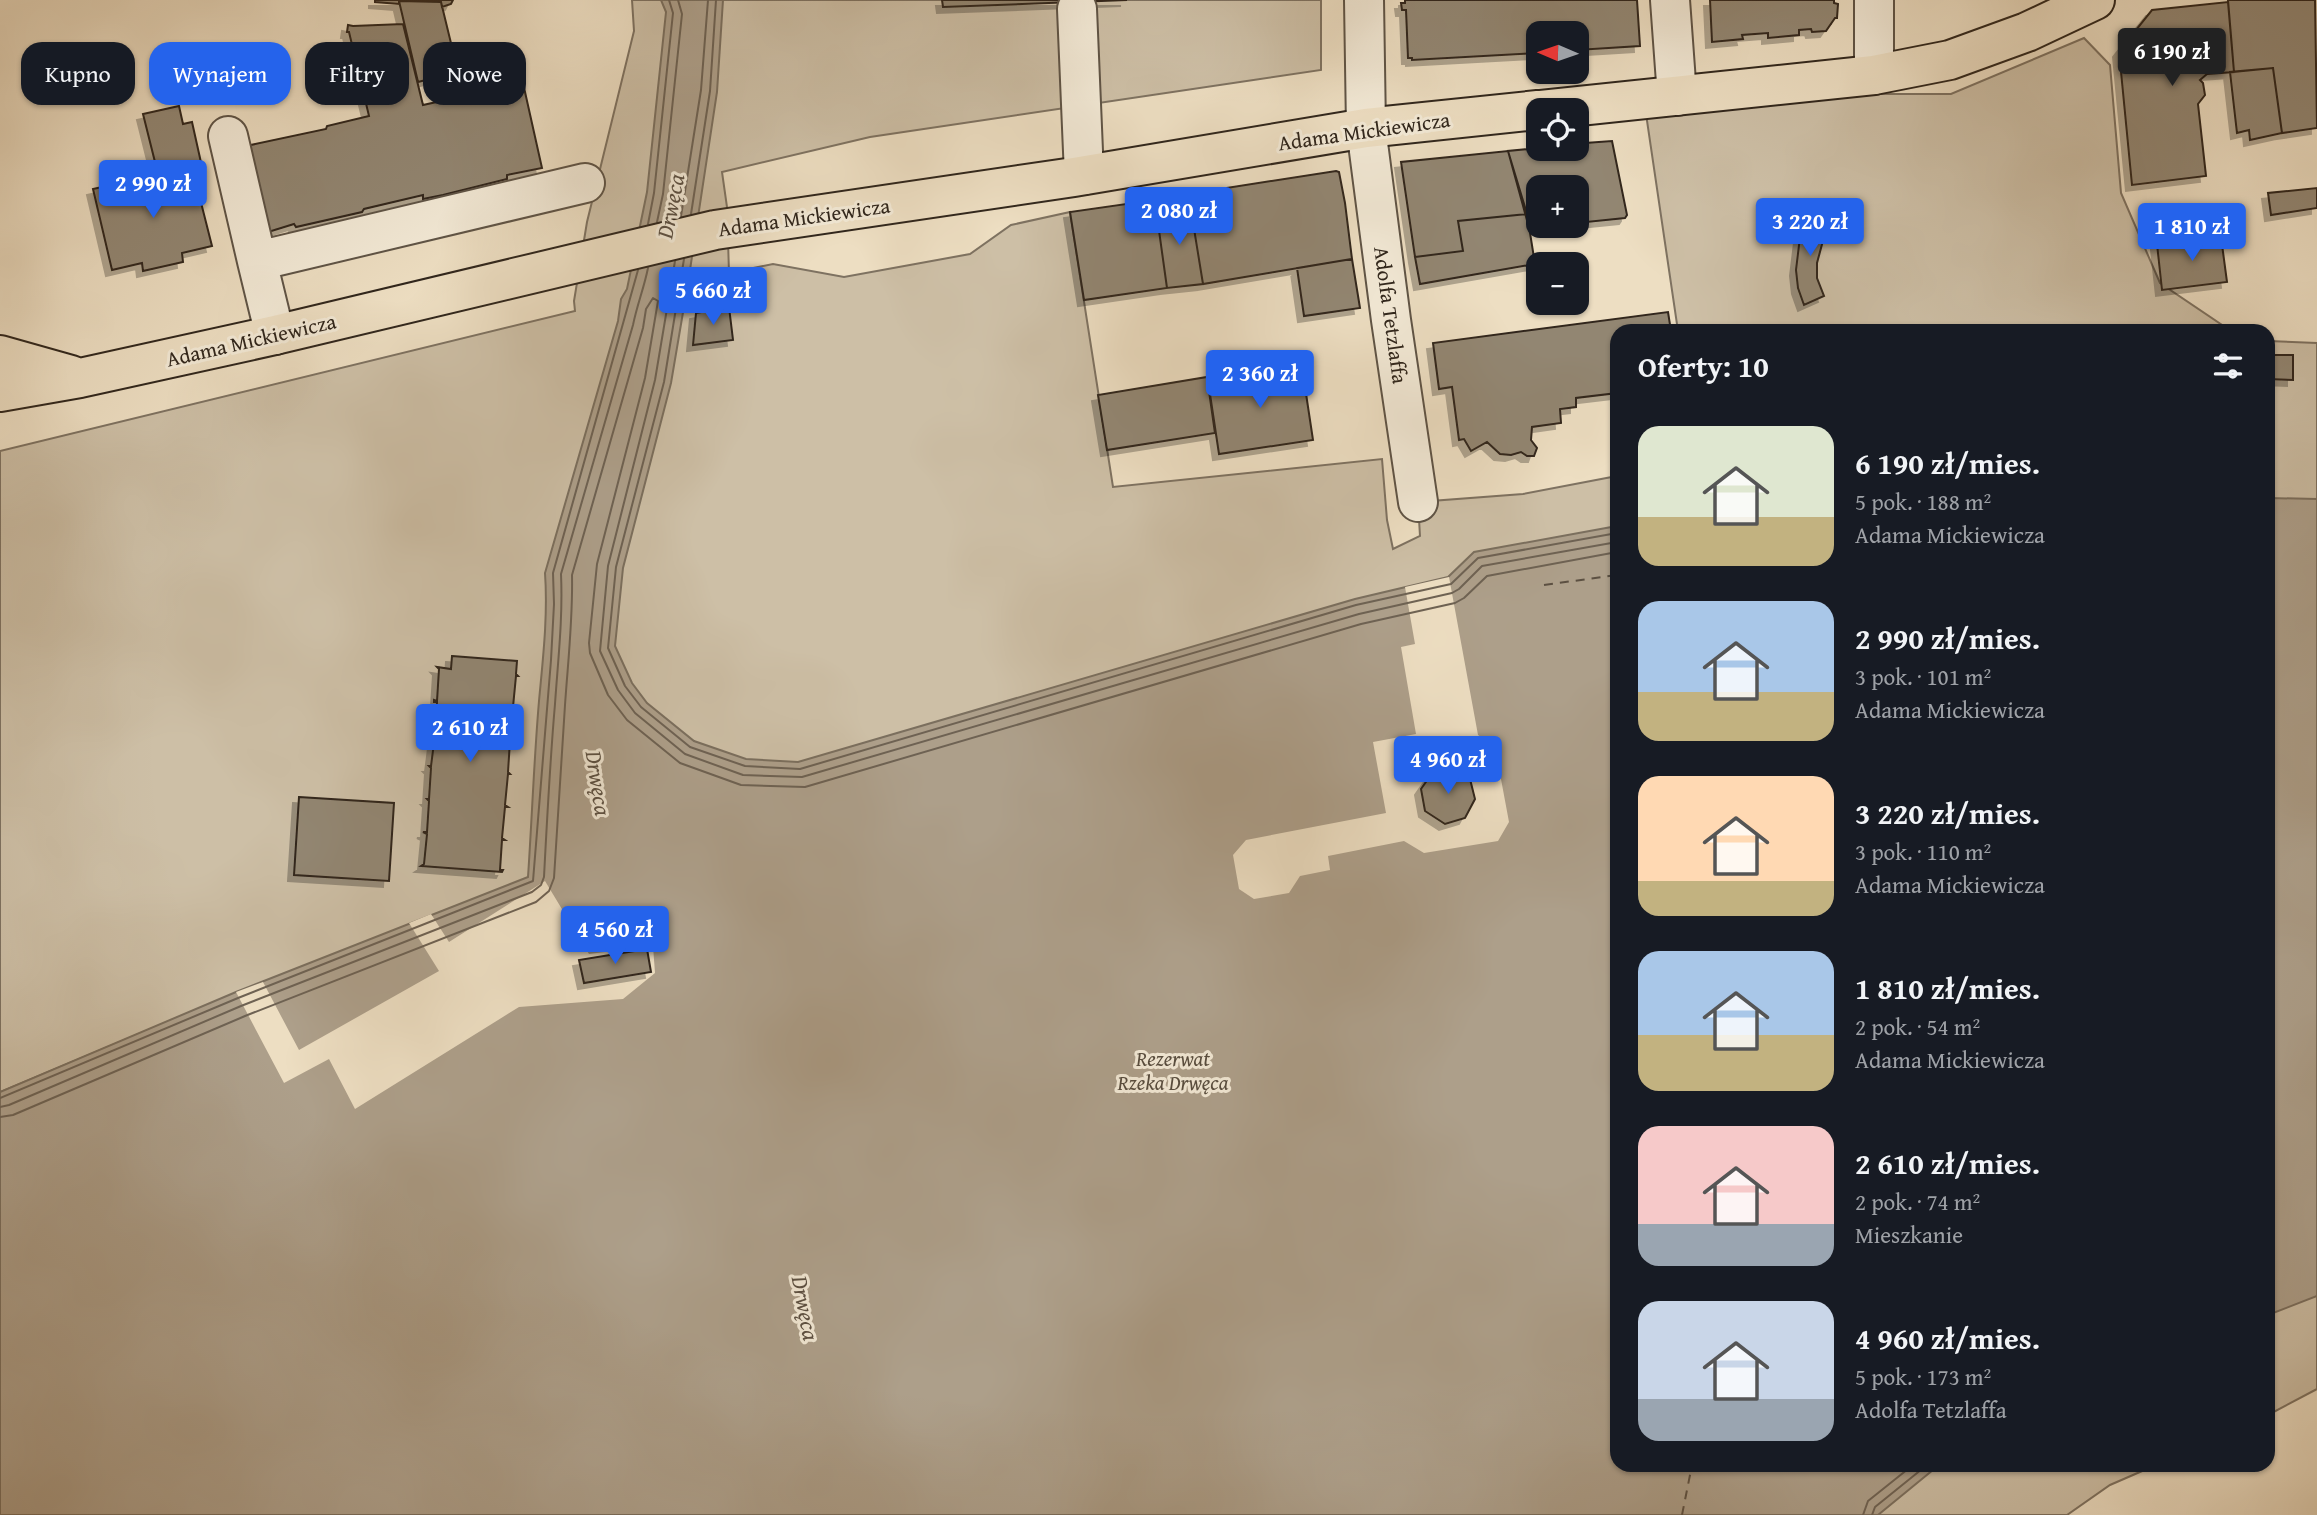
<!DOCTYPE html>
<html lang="pl">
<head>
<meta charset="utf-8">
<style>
	body { margin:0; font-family:"Gentium Book Plus",serif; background:#20242c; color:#f1f3f6; height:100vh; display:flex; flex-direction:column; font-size:26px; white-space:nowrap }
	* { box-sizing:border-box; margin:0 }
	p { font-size:23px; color:#9ea1a6 }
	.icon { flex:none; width:38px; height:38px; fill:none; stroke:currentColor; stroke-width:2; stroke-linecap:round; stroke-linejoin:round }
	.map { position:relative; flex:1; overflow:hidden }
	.side { position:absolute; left:1610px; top:324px; width:665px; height:1148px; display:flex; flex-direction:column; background:#171b24; border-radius:21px; box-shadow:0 2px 5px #0004 }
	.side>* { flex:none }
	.guide { position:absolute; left:21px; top:42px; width:665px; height:63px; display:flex; gap:14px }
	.needle { width:46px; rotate:272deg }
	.fabs { position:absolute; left:1526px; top:21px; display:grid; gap:14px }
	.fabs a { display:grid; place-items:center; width:63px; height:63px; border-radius:14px; background:#171b24; box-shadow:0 2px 5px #0004; font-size:35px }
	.price { position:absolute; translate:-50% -60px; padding:0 16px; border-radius:7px; background:#2563eb; color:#fff; font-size:23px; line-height:46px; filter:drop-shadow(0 2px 4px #0008) }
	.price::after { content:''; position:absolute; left:50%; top:42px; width:21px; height:16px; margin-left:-10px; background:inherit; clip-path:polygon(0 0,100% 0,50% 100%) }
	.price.current { background:#222; color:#fff }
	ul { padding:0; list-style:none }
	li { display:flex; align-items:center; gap:21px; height:175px; padding:0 28px }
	li span { display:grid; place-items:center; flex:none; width:196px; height:140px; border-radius:21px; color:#555 }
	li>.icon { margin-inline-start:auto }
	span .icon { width:84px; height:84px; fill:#fffc; stroke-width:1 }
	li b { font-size:30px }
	h2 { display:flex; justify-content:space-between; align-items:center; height:84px; padding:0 28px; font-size:30px }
	.tag { padding:0 24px; border-radius:21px; background:#171b24; box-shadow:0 2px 5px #0004; font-size:24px; line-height:63px }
	.tag.current { background:#2563eb; color:#fff }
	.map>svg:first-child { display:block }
	.green { fill:#cdbfa6; stroke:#7e7261; stroke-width:2 }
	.water { fill:#ad9f8a; stroke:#7b6f5e; stroke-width:2 }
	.pier { fill:#eddec2 }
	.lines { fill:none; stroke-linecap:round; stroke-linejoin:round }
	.shore { stroke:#6e6253; stroke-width:2 }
	.ferry { stroke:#5c5042; stroke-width:2; stroke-dasharray:9 7; stroke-linecap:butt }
	.building { fill:#928672; stroke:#30261c; stroke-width:2; filter:url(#shadow) }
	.minor-casing { stroke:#5f5446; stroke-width:42 }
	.major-casing { stroke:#30261c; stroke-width:42 }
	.minor { stroke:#f3ead7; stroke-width:38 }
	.major { stroke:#eddec2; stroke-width:38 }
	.labels { text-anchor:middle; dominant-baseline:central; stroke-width:6; stroke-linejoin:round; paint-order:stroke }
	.street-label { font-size:21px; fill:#30261c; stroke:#f3ead7 }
	.park-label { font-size:21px; font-style:italic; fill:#574c3e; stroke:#f3ead7 }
	.water-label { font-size:23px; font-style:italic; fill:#5c5042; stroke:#f3ead7 }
</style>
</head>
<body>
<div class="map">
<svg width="2317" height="1515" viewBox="0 0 2317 1515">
	<defs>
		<filter id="shadow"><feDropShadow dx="-6" dy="6" stdDeviation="0" flood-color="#0004"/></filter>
	</defs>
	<rect width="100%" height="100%" fill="#eddec2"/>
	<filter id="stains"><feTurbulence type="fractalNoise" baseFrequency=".00286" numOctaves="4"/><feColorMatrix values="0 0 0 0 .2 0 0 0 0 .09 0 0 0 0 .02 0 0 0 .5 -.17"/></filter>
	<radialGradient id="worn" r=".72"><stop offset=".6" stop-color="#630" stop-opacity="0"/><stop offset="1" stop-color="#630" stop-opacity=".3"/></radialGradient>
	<path class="green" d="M632,0h689v70l-451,67 -148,35 5,35 2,66 44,-9 71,13 126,-23 41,-29 59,-13 43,275 269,-28 5,61 6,29 27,-13 -2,-34 105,-8 94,-18v989h539l-46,20 -43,30h-2067l263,-533 -263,110v-641l575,-140 -1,-10 13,-79 47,-191z
		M2084,38l26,27 11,128 39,90 71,48h-553l-32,-217 217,-20h88z
		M2268,341l49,2v1046l-49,26z"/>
	<path class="water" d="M661,0h62l-6,92 -29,191 -17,100 -48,185 -8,78 17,37 15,20 47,38 52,18 52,3 557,-163 93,-22 26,-25 143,-26v939h322l-61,50h-1878v-423l236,-100 292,-115c4,-59 6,-118 11,-176 4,-43 9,-85 6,-128l73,-252 3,-22 6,-10 20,-97 19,-180z
		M2268,498l49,1v797l-49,19z"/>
	<path class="pier" d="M1449,577l29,158 17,12 14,75 -11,19 -74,12 -20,-12 -76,15 2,14 -30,6 -11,17 -35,6 -15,-10 -6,-34 13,-15 140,-27 -13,-71 43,-8 -15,-87 14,-3 -10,-57z
		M545,881l44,73 64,-8 2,27 -32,26 -104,8 -164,102 -26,-50 -45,24 -48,-91 27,-10 36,68 140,-79 -30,-48 22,-9 18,28z"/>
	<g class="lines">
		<path class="shore" d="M691,214l19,-123 6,-91
			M681,216l20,-126 7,-90
			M657,222l6,-28 19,-180 -4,-14
			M648,224l6,-31 19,-180 -4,-13
			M684,259l-20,123 -48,185 -8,81 17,38 16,21 49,40 55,19 55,3 556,-164 95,-21 27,-26 139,-25
			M675,261l-20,119 -47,186 -8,85 18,39 17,23 50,41 58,21 59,2 557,-163 93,-21 7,-4 23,-23 135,-24
			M0,1098l238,-100 295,-117 18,-221 3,-56 -1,-31 85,-303
			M0,1107l9,-2 232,-99 291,-114 9,-7 3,-8c3,-58 6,-116 11,-173 3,-44 8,-86 6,-130l72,-249c4,-20 11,-37 15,-57
			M0,1117l13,-2 232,-99 291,-114 13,-11 5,-13c4,-58 7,-116 11,-173 3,-44 8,-86 7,-130l71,-247 3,-19 7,-11 5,3 -13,77 -48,186 -8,79 1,10 18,42 19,25 53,43 61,22 64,2 556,-163 94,-21 9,-5 23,-22 130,-24
			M1863,1515l5,-14 45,-36
			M1872,1515l3,-8 52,-42"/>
		<path class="ferry" d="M1544,585l73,-10
			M1682,1515l10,-50"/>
	</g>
	<path class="building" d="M375,0h78l-2,4 -9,3 -1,-5 -42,-1v3l-24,-2z
		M942,0h185l-184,7z
		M1405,0h232l3,46 -63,4v-17h-39v20l-126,7v-2h-4l-2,-48h-4l-1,-7h4z
		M1710,0h124v3l4,1 -1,14h-2l-9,13 -14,1 -1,-3 -12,1v5l-31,3v-5l-26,2 1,4 -31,3z
		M2228,0h87l2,128 -35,5 -9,-65 -39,4z
		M399,1l42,1 17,70 -40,10z
		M2228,2l6,70 -27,2 -7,6 3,3 2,12 -7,9 8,72 -74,9 -13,-134 33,-41z
		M403,24l20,81 45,-10 3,-5 12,-3 1,2h4l1,3 34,-9 19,85 -35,7v4l-64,16 -20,4v-4l-59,14 -2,3 -66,15 -2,-3 -29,9 -19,-87 80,-17 1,-3 42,-10 -20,-84h-2l1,-7 5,1z
		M2273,68l9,65 -32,7 -1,-10 -12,3 -7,-61z
		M179,106l4,18 9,-2 10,45 -44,7 -15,-60z
		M1612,141l15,74 -2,3 -48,5v-36h-39v36l-10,1 -20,-73 30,-3 39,1v-4l8,-2z
		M1508,151l19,63 -69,7 5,30 -48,6 -14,-95z
		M192,167l20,79 -30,7 1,9 -40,9 -1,-8 -30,7 -19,-81z
		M1336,171l3,1 6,31 7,56 -149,25 -13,-80h-3l-1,-4h4l-2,-6z
		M2317,188v20l-46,7 -3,-22z
		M1154,200l1,5h4v3l-3,1 11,79 -83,12 -14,-88z
		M1190,204l13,80 -36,4 -11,-79z
		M1810,209l18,13 -11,41v15l7,18 -20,9 -6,-17 -2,-18 4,-33z
		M1527,214l8,50 -115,20 -5,-27 48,-6 -5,-30z
		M2221,237l6,45 -65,8 -5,-46z
		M1352,259l8,49 -56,8 -7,-48z
		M729,307l4,33 -40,5 3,-32z
		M1668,312l3,19h-54v62l-41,5v9l-16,2 1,14 -29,4 -1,13 6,8 -3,8h-7l-6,-4 -10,3 -11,-1 -13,-12 -16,9 -7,-12 -5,1 -7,-53 -13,2 -6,-46z
		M2268,355h25v25l-25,-1z
		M1302,367l11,73 -94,14 -11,-73z
		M1207,377l8,56 -108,17 -9,-55z
		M452,656l65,5 -1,13 2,2h-2l-3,31h3v2h-4l-2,30 3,2h-3l-2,31 2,2h-2l-3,31 3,2h-3l-3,31 3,2h-3l-2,30h3l-1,2 -81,-6 3,-2 3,-30 -4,-2h4l2,-31 -2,-2h2l2,-31 -2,-2h2l4,-31h-4v-2l4,1 2,-32h-3v-2l3,1 2,-32 -2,-2 14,2z
		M1452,769l18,10 5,20 -10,19 -20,6 -20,-13 -4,-22 12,-17z
		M299,797l95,6 -5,78 -95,-6z
		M647,949l4,23 -67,11 -5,-23z"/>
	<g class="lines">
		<g class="minor-casing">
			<path id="minor" d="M1364,0l2,128 25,192 27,182
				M1670,0l7,96
				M1077,9l7,166
				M1874,75v-75
				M228,136l29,125
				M275,335l-18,-74 328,-78"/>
		</g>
		<g class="major-casing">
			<path id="major" d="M1541,110l333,-35 76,-15 77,-28 68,-32
				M0,355l71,20
				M0,392l80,-14 195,-43 440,-105 359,-53 292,-49 172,-18"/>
		</g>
		<use href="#minor" class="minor"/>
		<use href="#major" class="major"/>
	</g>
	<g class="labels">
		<g class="street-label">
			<text transform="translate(1364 131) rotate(-8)">Adama Mickiewicza</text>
			<text transform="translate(804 217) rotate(-8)">Adama Mickiewicza</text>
			<text transform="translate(1391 315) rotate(82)">Adolfa Tetzlaffa</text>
			<text transform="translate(251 340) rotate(-13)">Adama Mickiewicza</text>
		</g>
		<g class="park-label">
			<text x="1173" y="1058">Rezerwat<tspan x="1173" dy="24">Rzeka Drwęca</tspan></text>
		</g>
		<g class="water-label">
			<text transform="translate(670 206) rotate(-79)">Drwęca</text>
			<text transform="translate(599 783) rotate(81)">Drwęca</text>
			<text transform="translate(806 1308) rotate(79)">Drwęca</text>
		</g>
	</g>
	<rect width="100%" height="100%" filter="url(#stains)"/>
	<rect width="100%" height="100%" fill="url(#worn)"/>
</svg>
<div class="fabs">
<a><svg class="needle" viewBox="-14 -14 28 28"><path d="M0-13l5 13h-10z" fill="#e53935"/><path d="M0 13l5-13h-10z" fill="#9ea1a6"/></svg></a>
<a><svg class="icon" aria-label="locate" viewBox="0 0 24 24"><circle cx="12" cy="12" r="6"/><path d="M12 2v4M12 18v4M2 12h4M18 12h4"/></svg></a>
<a>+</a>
<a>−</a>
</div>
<b class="price current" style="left:2172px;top:88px">6 190 zł</b>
<b class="price" style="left:153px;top:220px">2 990 zł</b>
<b class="price" style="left:1179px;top:247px">2 080 zł</b>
<b class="price" style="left:1810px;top:258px">3 220 zł</b>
<b class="price" style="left:2192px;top:263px">1 810 zł</b>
<b class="price" style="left:713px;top:327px">5 660 zł</b>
<b class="price" style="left:1260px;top:410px">2 360 zł</b>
<b class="price" style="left:470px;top:764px">2 610 zł</b>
<b class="price" style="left:1448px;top:796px">4 960 zł</b>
<b class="price" style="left:615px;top:966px">4 560 zł</b>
<div class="guide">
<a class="tag">Kupno</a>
<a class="tag current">Wynajem</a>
<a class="tag">Filtry</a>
<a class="tag">Nowe</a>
</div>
<section class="side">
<h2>Oferty: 10<svg class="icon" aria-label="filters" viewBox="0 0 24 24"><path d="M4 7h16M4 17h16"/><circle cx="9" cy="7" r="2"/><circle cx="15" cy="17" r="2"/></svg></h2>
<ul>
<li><span style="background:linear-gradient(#dfe7d0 65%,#c2b280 0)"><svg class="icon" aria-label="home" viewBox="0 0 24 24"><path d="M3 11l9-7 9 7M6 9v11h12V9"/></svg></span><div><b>6 190 zł/mies.</b><p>5 pok. · 188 m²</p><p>Adama Mickiewicza</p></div></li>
<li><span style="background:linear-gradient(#a9c7e8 65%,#c2b280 0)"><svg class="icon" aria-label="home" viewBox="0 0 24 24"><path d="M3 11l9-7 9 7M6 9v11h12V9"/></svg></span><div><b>2 990 zł/mies.</b><p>3 pok. · 101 m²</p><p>Adama Mickiewicza</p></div></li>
<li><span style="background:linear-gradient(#ffd9b3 75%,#c2b280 0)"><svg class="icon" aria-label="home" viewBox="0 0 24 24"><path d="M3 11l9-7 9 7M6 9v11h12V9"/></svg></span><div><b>3 220 zł/mies.</b><p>3 pok. · 110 m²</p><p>Adama Mickiewicza</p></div></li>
<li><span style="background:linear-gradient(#a9c7e8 60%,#c2b280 0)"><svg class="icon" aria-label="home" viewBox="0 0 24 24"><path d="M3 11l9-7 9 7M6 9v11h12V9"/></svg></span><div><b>1 810 zł/mies.</b><p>2 pok. · 54 m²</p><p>Adama Mickiewicza</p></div></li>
<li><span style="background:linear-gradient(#f6c9c9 70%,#9aa5b1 0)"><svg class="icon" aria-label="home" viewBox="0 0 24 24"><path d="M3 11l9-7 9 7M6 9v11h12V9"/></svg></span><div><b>2 610 zł/mies.</b><p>2 pok. · 74 m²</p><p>Mieszkanie</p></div></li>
<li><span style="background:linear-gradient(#c9d6e8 70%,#9aa5b1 0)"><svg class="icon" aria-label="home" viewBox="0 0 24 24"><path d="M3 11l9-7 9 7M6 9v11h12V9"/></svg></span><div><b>4 960 zł/mies.</b><p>5 pok. · 173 m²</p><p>Adolfa Tetzlaffa</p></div></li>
</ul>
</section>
</div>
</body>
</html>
